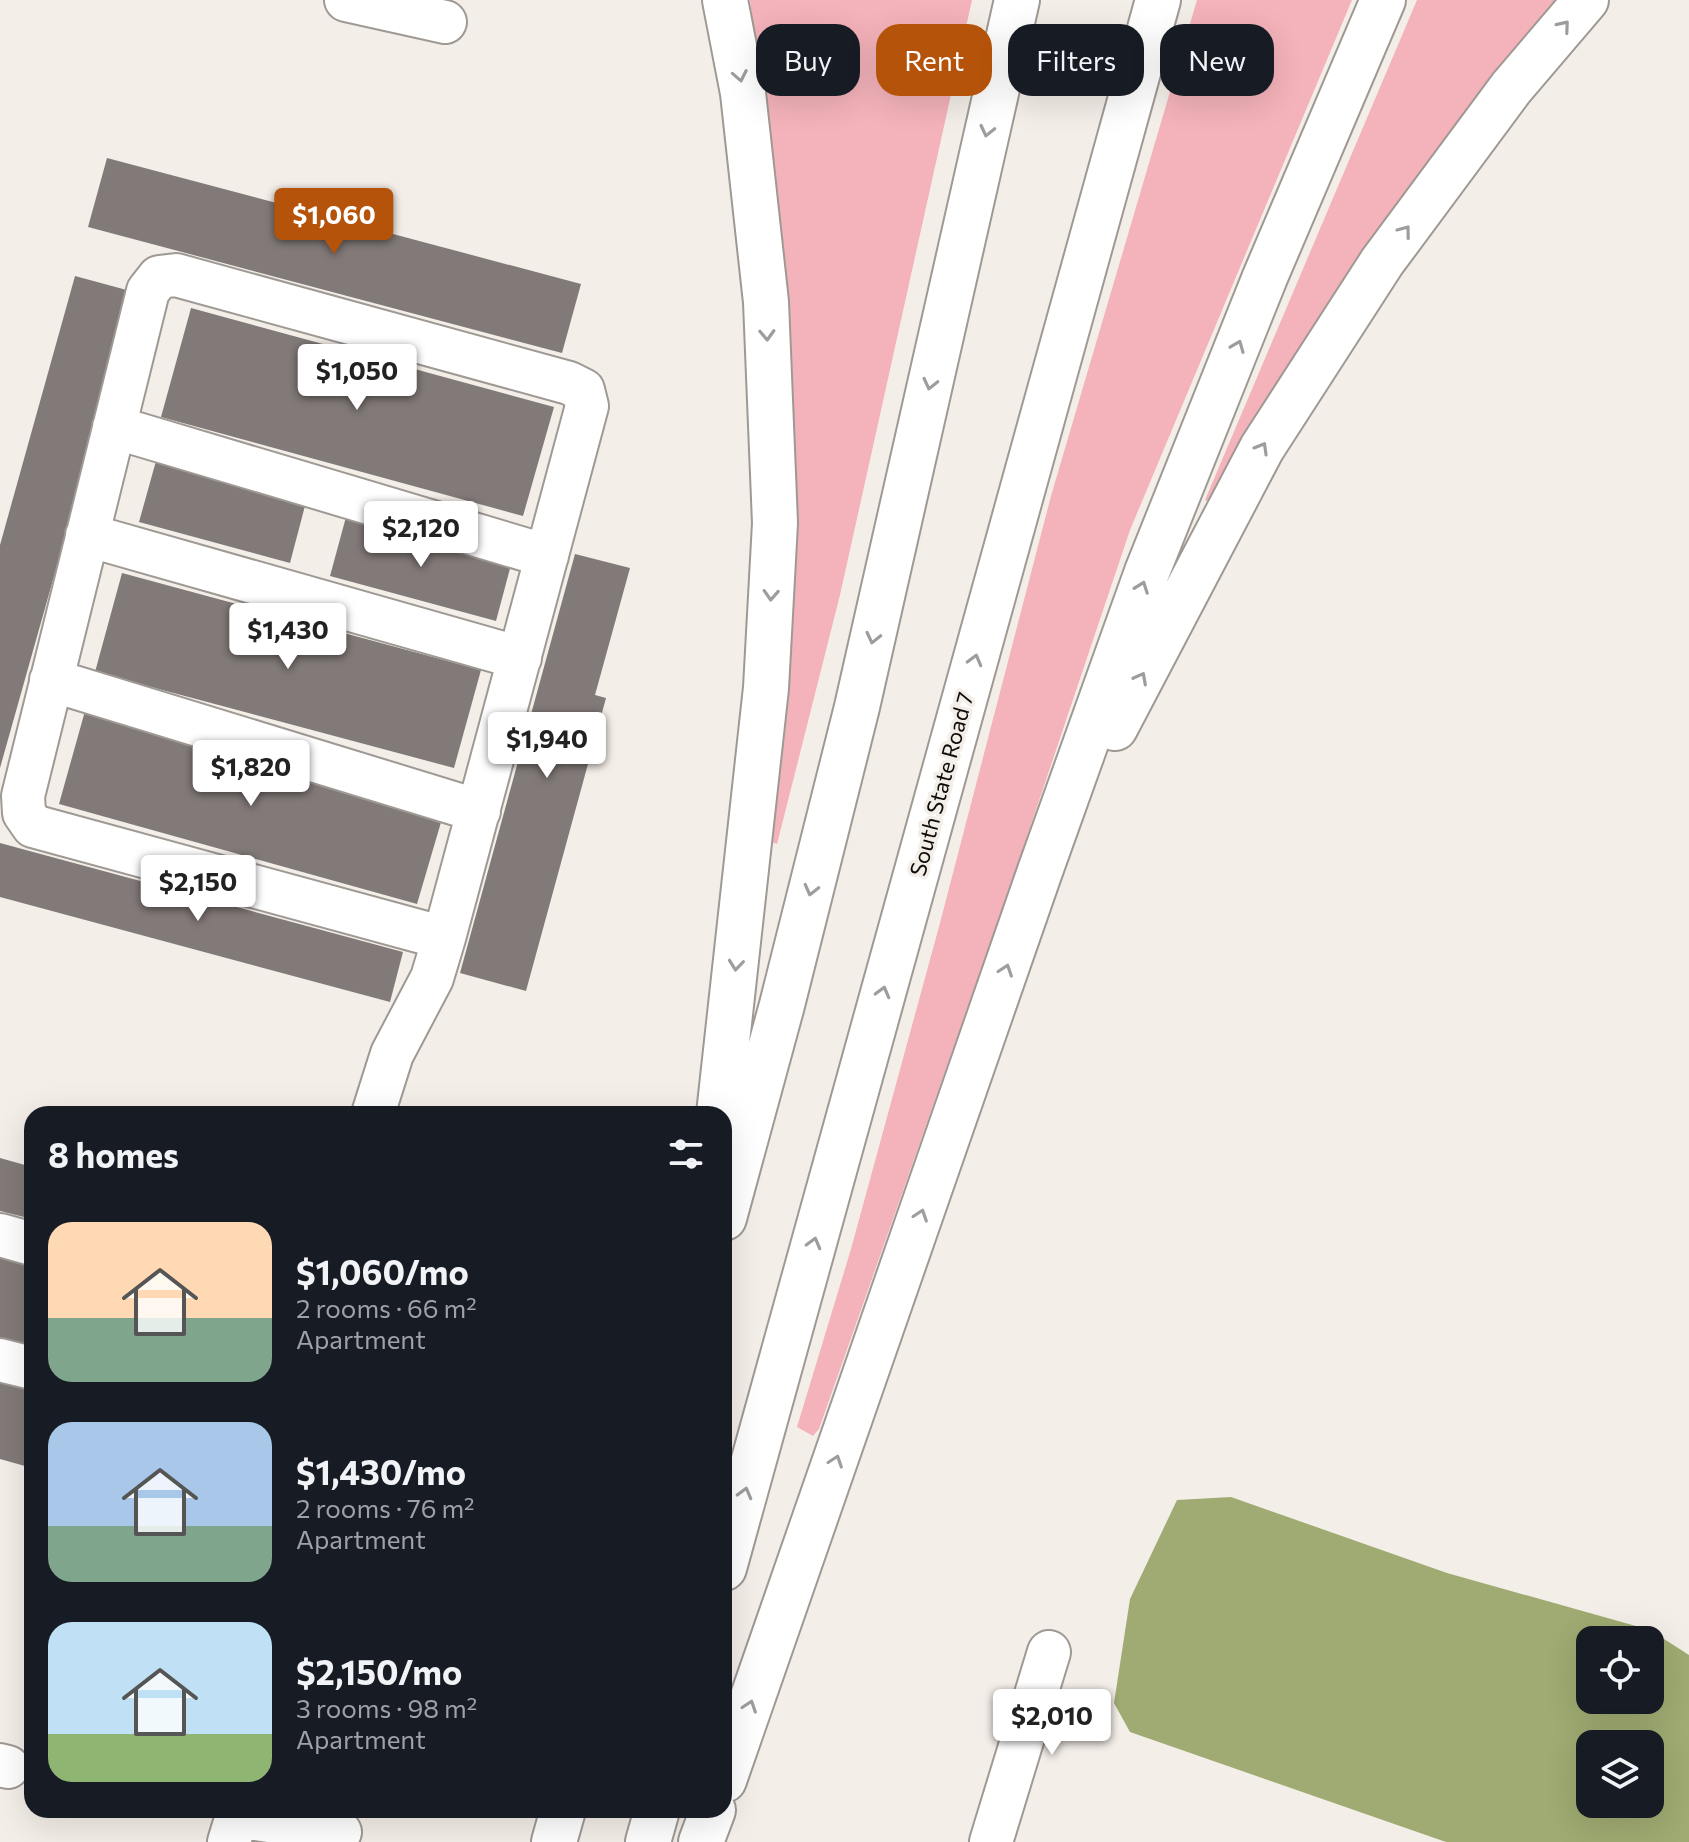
<!DOCTYPE html>
<html lang="en">
<head>
<meta charset="utf-8">
<style>
	body { margin:0; font-family:Commissioner,sans-serif; background:#242831; color:#f1f3f6; height:100vh; display:flex; flex-direction:column; font-size:30px; white-space:nowrap }
	* { box-sizing:border-box; margin:0 }
	p { font-size:26px; color:#9ea1a6 }
	.icon { flex:none; width:44px; height:44px; fill:none; stroke:currentColor; stroke-width:2; stroke-linecap:round; stroke-linejoin:round }
	.map { position:relative; flex:1; overflow:hidden }
	.side { position:absolute; left:24px; top:1106px; width:708px; height:712px; display:flex; flex-direction:column; background:#171b24; border-radius:24px; box-shadow:0 8px 32px #0002 }
	.side>* { flex:none }
	.banner { position:absolute; left:756px; top:24px; width:760px; height:72px; display:flex; gap:16px }
	.fabs { position:absolute; left:1576px; top:1626px; display:grid; gap:16px }
	.fabs a { display:grid; place-items:center; width:88px; height:88px; border-radius:16px; background:#171b24; box-shadow:0 8px 32px #0002; font-size:40px }
	.price { position:absolute; translate:-50% -68px; padding:0 18px; border-radius:8px; background:#fff; color:#222; font-size:26px; line-height:52px; filter:drop-shadow(0 2px 4px #0008) }
	.price::after { content:''; position:absolute; left:50%; top:48px; width:24px; height:18px; margin-left:-12px; background:inherit; clip-path:polygon(0 0,100% 0,50% 100%) }
	.price.on { background:#b45309; color:#fff }
	ul { padding:0; list-style:none }
	li { display:flex; align-items:center; gap:24px; height:200px; padding:0 24px }
	li span { display:grid; place-items:center; flex:none; width:224px; height:160px; border-radius:24px; color:#555 }
	li>.icon { margin-inline-start:auto }
	span .icon { width:96px; height:96px; fill:#fffc; stroke-width:1 }
	li b { font-size:34px }
	h2 { display:flex; justify-content:space-between; align-items:center; height:96px; padding:0 24px; font-size:34px }
	.pill { padding:0 28px; border-radius:24px; background:#171b24; box-shadow:0 8px 32px #0002; font-size:28px; line-height:72px }
	.pill.on { background:#b45309; color:#fff }
	.map>svg:first-child { display:block }
	.green { fill:#f4b2ba }
	.water { fill:#9fab72; fill-rule:evenodd }
	.building { fill:#827a78 }
	.lines { fill:none; stroke-linecap:round; stroke-linejoin:round }
	.minor-casing { stroke:#9f9994; stroke-width:46 }
	.major-casing { stroke:#9f9994; stroke-width:48 }
	.minor { stroke:#fff; stroke-width:42 }
	.major { stroke:#fff; stroke-width:44 }
	.oneway { stroke:#9e9d9d }
	.labels { text-anchor:middle; dominant-baseline:central; stroke-width:7; stroke-linejoin:round; paint-order:stroke }
	.street-label { font-size:22px; fill:#0d0b09; stroke:#f4eee8 }
</style>
</head>
<body>
<div class="map">
<svg width="1689" height="1842" viewBox="0 0 1689 1842">
	<rect width="100%" height="100%" fill="#f4eee8"/>
	<path class="green" d="M750,0h222l-132,595 -63,249 -10,-4 3,-677z
		M1197,0h155l-222,530 -121,360 -190,539 -6,7 -16,-9 54,-178 89,-326 111,-427z
		M1417,0h147l-348,505 -11,-5z"/>
	<path class="water" d="M1231,1497l216,76 203,57 39,25v187h-243l-316,-110 -16,-29 16,-104 47,-99zM1590,1640h60v60h-60zM1590,1744h60v60h-60z"/>
	<path class="building" d="M107,158l474,126 -19,69 -474,-126z
		M75,276l59,16 -134,476v-223z
		M191,308l363,99 -31,109 -362,-99z
		M156,461l150,41 -16,61 -151,-41z
		M346,517l166,44 -16,60 -166,-45z
		M575,554l55,14 -35,127 11,3 -80,293 -66,-18z
		M122,573l359,97 -27,98 -359,-96z
		M85,711l359,101 -27,92 -358,-100z
		M0,843l403,109 -13,50 -390,-105z
		M0,1158l32,9v52l-32,-8z
		M0,1256l32,8v83l-32,-8z
		M0,1378l32,9v81l-32,-9z"/>
	<g class="lines">
		<g class="minor-casing">
			<path id="minor" d="M346,0l99,22
				M114,427l433,129
				M87,535l433,123
				M51,680l428,131
				M373,1114l19,-60 40,-76 12,-40 143,-532 -4,-16 -14,-7 -393,-108 -17,2 -11,14 -125,505 1,17 9,13 411,112
				M0,1235l32,9
				M0,1360l32,8
				M0,1765l8,2
				M229,1842l8,-26 103,16
				M991,1842l58,-190"/>
		</g>
		<g class="major-casing">
			<path id="major" d="M1115,728l147,-280 120,-186 129,-174 75,-88
				M719,1114l47,-426 9,-165 -9,-221 -23,-209 -18,-93
				M724,1218l58,-213 75,-298 160,-707
				M724,1568l434,-1568
				M724,1780l316,-909 107,-299 118,-295 118,-277
				M554,1842l9,-32
				M648,1842l9,-32
				M701,1842l12,-32"/>
		</g>
		<use href="#minor" class="minor"/>
		<use href="#major" class="major"/>
	</g>
	<defs><path id="oneway-chevron" d="M-2-3.5L2.5 0L-2 3.5" fill="none" stroke-width="1.6" stroke-linecap="round" stroke-linejoin="round" transform="scale(2)"/></defs>
	<g class="oneway">
		<use href="#oneway-chevron" transform="translate(1564 26) rotate(-50)"/>
		<use href="#oneway-chevron" transform="translate(740 76) rotate(79)"/>
		<use href="#oneway-chevron" transform="translate(987 131) rotate(103)"/>
		<use href="#oneway-chevron" transform="translate(1405 231) rotate(-53)"/>
		<use href="#oneway-chevron" transform="translate(767 335) rotate(88)"/>
		<use href="#oneway-chevron" transform="translate(1238 346) rotate(-68)"/>
		<use href="#oneway-chevron" transform="translate(930 384) rotate(103)"/>
		<use href="#oneway-chevron" transform="translate(1262 448) rotate(-60)"/>
		<use href="#oneway-chevron" transform="translate(1142 587) rotate(-70)"/>
		<use href="#oneway-chevron" transform="translate(771 595) rotate(93)"/>
		<use href="#oneway-chevron" transform="translate(873 638) rotate(103)"/>
		<use href="#oneway-chevron" transform="translate(975 660) rotate(-75)"/>
		<use href="#oneway-chevron" transform="translate(1141 678) rotate(-62)"/>
		<use href="#oneway-chevron" transform="translate(811 890) rotate(104)"/>
		<use href="#oneway-chevron" transform="translate(736 965) rotate(96)"/>
		<use href="#oneway-chevron" transform="translate(1006 970) rotate(-71)"/>
		<use href="#oneway-chevron" transform="translate(883 992) rotate(-75)"/>
		<use href="#oneway-chevron" transform="translate(921 1215) rotate(-71)"/>
		<use href="#oneway-chevron" transform="translate(814 1243) rotate(-75)"/>
		<use href="#oneway-chevron" transform="translate(836 1461) rotate(-71)"/>
		<use href="#oneway-chevron" transform="translate(745 1493) rotate(-75)"/>
		<use href="#oneway-chevron" transform="translate(750 1706) rotate(-71)"/>
	</g>
	<g class="labels">
		<g class="street-label">
			<text transform="translate(941 784) rotate(-75)">South State Road 7</text>
		</g>
	</g>
</svg>
<div class="fabs">
<a><svg class="icon" aria-label="locate" viewBox="0 0 24 24"><circle cx="12" cy="12" r="6"/><path d="M12 2v4M12 18v4M2 12h4M18 12h4"/></svg></a>
<a><svg class="icon" aria-label="layers" viewBox="0 0 24 24"><path d="M12 4l9 5-9 5-9-5zM3 14l9 5 9-5"/></svg></a>
</div>
<b class="price on" style="left:334px;top:256px">$1,060</b>
<b class="price" style="left:357px;top:412px">$1,050</b>
<b class="price" style="left:421px;top:569px">$2,120</b>
<b class="price" style="left:288px;top:671px">$1,430</b>
<b class="price" style="left:547px;top:780px">$1,940</b>
<b class="price" style="left:251px;top:808px">$1,820</b>
<b class="price" style="left:198px;top:923px">$2,150</b>
<b class="price" style="left:1052px;top:1757px">$2,010</b>
<div class="banner">
<a class="pill">Buy</a>
<a class="pill on">Rent</a>
<a class="pill">Filters</a>
<a class="pill">New</a>
</div>
<section class="side">
<h2>8 homes<svg class="icon" aria-label="filters" viewBox="0 0 24 24"><path d="M4 7h16M4 17h16"/><circle cx="9" cy="7" r="2"/><circle cx="15" cy="17" r="2"/></svg></h2>
<ul>
<li><span style="background:linear-gradient(#ffd9b3 60%,#7fa58c 0)"><svg class="icon" aria-label="home" viewBox="0 0 24 24"><path d="M3 11l9-7 9 7M6 9v11h12V9"/></svg></span><div><b>$1,060/mo</b><p>2 rooms · 66 m²</p><p>Apartment</p></div></li>
<li><span style="background:linear-gradient(#a9c7e8 65%,#7fa58c 0)"><svg class="icon" aria-label="home" viewBox="0 0 24 24"><path d="M3 11l9-7 9 7M6 9v11h12V9"/></svg></span><div><b>$1,430/mo</b><p>2 rooms · 76 m²</p><p>Apartment</p></div></li>
<li><span style="background:linear-gradient(#bfe0f5 70%,#8fb573 0)"><svg class="icon" aria-label="home" viewBox="0 0 24 24"><path d="M3 11l9-7 9 7M6 9v11h12V9"/></svg></span><div><b>$2,150/mo</b><p>3 rooms · 98 m²</p><p>Apartment</p></div></li>
</ul>
</section>
</div>
</body>
</html>
